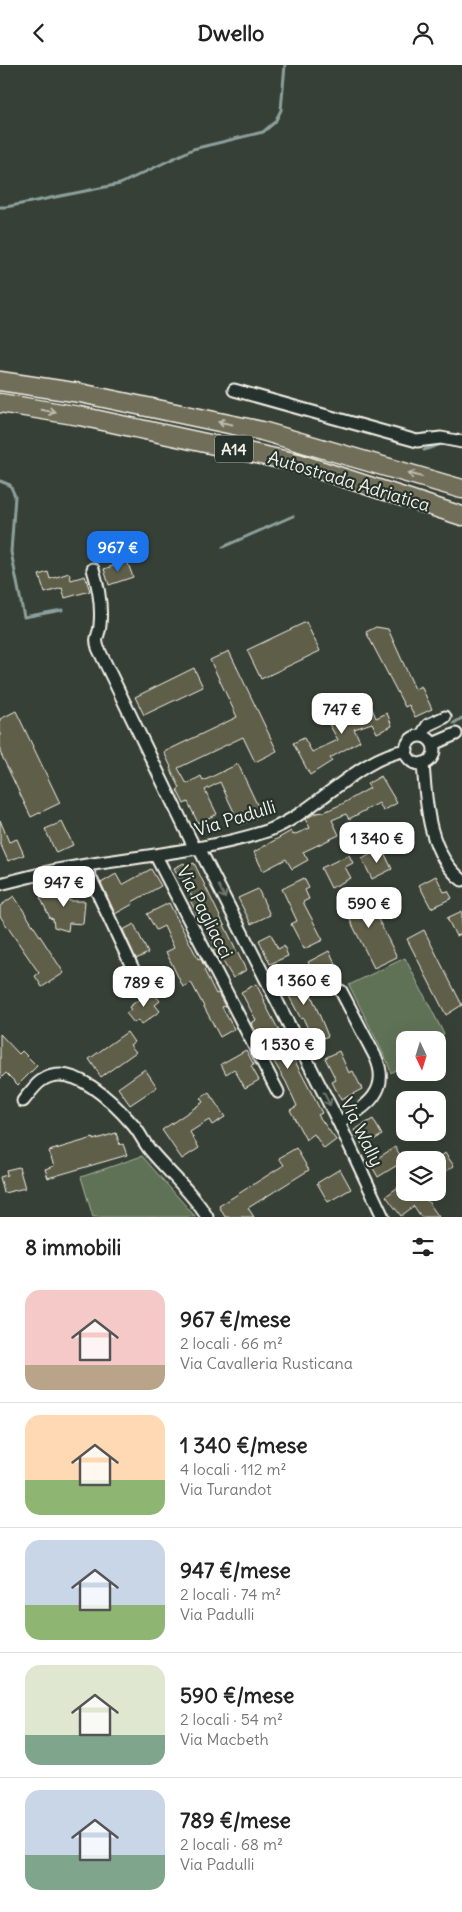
<!DOCTYPE html>
<html lang="it">
<head>
<meta charset="utf-8">
<style>
	body { margin:0; font-family:Delius,sans-serif; background:#f2f2f2; color:#222; height:100vh; display:flex; flex-direction:column; font-size:19px; white-space:nowrap }
	* { box-sizing:border-box; margin:0 }
	p { font-size:16px; color:#767676 }
	.icon { flex:none; width:28px; height:28px; fill:none; stroke:currentColor; stroke-width:2; stroke-linecap:round; stroke-linejoin:round }
	.map { position:relative; height:1152px; overflow:hidden }
	.side { display:flex; flex-direction:column; background:#fff; flex:1 }
	.side>* { flex:none }
	.needle { width:32px; rotate:176deg }
	.controls { position:absolute; left:396px; top:966px; display:grid; gap:10px }
	.controls a { display:grid; place-items:center; width:50px; height:50px; border-radius:10px; background:#fff; box-shadow:0 5px 20px #0002; font-size:25px }
	.price { position:absolute; translate:-50% -42px; padding:0 11px; border-radius:10px; background:#fff; color:#222; font-size:16px; line-height:32px; filter:drop-shadow(0 1px 2px #0008) }
	.price::after { content:''; position:absolute; left:50%; top:30px; width:15px; height:11px; margin-left:-8px; background:inherit; clip-path:polygon(0 0,100% 0,50% 100%) }
	.price.active { background:#1a73e8; color:#fff }
	ul { padding:0; list-style:none }
	li { display:flex; align-items:center; gap:15px; height:125px; padding:0 25px }
	li+li { border-top:1px solid #e0e0e0 }
	li span { display:grid; place-items:center; flex:none; width:140px; height:100px; border-radius:15px; color:#555 }
	li>.icon { margin-inline-start:auto }
	span .icon { width:60px; height:60px; fill:#fffc; stroke-width:1 }
	li b { font-size:21px }
	h2 { display:flex; justify-content:space-between; align-items:center; height:60px; padding:0 25px; font-size:21px }
	header { display:flex; justify-content:space-between; align-items:center; height:65px; padding:0 25px; background:#fff; font-size:22px; font-weight:700 }
	.map>svg:first-child { display:block }
	.green { fill:#5e7256; stroke:#a9b29f }
	.lines { fill:none; stroke-linecap:round; stroke-linejoin:round }
	.stream { stroke:#8ca09e; stroke-width:3 }
	.building { fill:#5f5e4a; stroke:#f4f1e8 }
	.minor-casing { stroke:#f4f1e8; stroke-width:15 }
	.highway-casing { stroke:#f4f1e8; stroke-width:21 }
	.minor { stroke:#26332d; stroke-width:11 }
	.highway { stroke:#706e59; stroke-width:18 }
	.oneway { stroke:#bfbdaf }
	.oneway2 { stroke:#6e766e }
	.labels { text-anchor:middle; dominant-baseline:central; stroke-width:4.5; stroke-linejoin:round; paint-order:stroke }
	.shield { fill:#26332d; stroke:#b6b8b0; stroke-width:1 }
	.shield-label { font-size:16px; font-weight:bold; fill:#f4f1e8 }
	.street-label { font-size:18px; fill:#f4f1e8; stroke:#26332d }
</style>
</head>
<body>
<header><svg class="icon" aria-label="back" viewBox="0 0 24 24"><path d="M15 5l-7 7 7 7"/></svg>Dwello<svg class="icon" aria-label="person" viewBox="0 0 24 24"><circle cx="12" cy="8" r="4"/><path d="M4 21q1-7 8-7t8 7"/></svg></header>
<div class="map">
<svg width="462" height="1152" viewBox="0 0 462 1152">
	<rect width="100%" height="100%" fill="#374036"/>
	<filter id="ink" filterUnits="userSpaceOnUse"><feTurbulence type="fractalNoise" baseFrequency=".02" numOctaves="2"/><feDisplacementMap in="SourceGraphic" scale="10" xChannelSelector="R" yChannelSelector="G"/><feConvolveMatrix kernelMatrix="1 2 1 2 8 2 1 2 1" color-interpolation-filters="sRGB"/></filter>
	<g filter="url(#ink)">
		<path class="green" d="M405,893l39,76 -7,6h-32v23l-14,10 -4,-12 -38,-76z
			M142,1091l50,57 4,4h-103l-12,-40z"/>
		<g class="lines">
			<path class="stream" d="M0,142h6l114,-23 73,-35 70,-17 12,-10 6,-12 4,-45
				M424,385l20,-7
				M0,416l10,4 5,11 -4,56 13,65 38,-7
				M223,482l70,-31
				M454,658l8,-5"/>
		</g>
		<path class="building" d="M127,496l6,16 -24,8 -5,-16z
			M48,507l2,7 19,-6 2,7 14,-4 5,15 -25,7 -3,-10 -17,5 -6,-18z
			M306,557l14,29 -59,28 -14,-29z
			M376,562l12,2 27,60 6,-3 11,23 -17,8 -6,-12 -4,2 -39,-75z
			M229,586l48,100 -22,11 -12,-25 -65,31 9,16 14,-8 2,5 35,-17 24,51 -22,10 -20,-43 -15,8 12,24 -19,9 -10,-21 -4,2 -7,-14 3,-2 -10,-20 1,-1 -7,-15 73,-35 -27,-57z
			M194,603l9,19 -59,28 -9,-18z
			M367,631l9,22 11,-5 5,13 -15,7 -5,-10 -18,6 6,12 -30,17 2,3 -22,14 -17,-32 11,-5 8,14 26,-12 -9,-16 29,-16 -3,-7z
			M16,646l44,92 -29,14 -31,-65v-33z
			M381,711l16,27 -14,8 -4,-8 -30,16 -3,-5 -14,6 7,15 -36,17 5,8 -16,9 -6,-10 -23,12 -9,-19 37,-21 2,4 17,-7 -5,-9 11,-6 8,-1 18,-8 28,-16 -3,-4z
			M0,755l9,22 8,-3 7,16 -16,6 -8,-18z
			M62,757l11,23 -17,8 -11,-24z
			M382,783l10,21 -20,10 -10,-20z
			M349,790l4,8 -8,4 6,11 -20,10 -10,-20z
			M184,798l2,4 8,-4 52,107 -13,8 -11,-18 -3,1 -6,-10 3,-2 -15,-32 -2,1 -9,-18 3,-1 -11,-22 -3,1 -5,-10z
			M151,804l10,17 -29,16 1,2 -18,10 -14,-31 15,-9 6,11z
			M436,811l8,16 4,-1 4,7 -21,10 -12,-23z
			M304,813l5,10 -4,2 4,9 -6,3 20,38 -19,9 -13,-25 6,-3 -15,-32z
			M70,820l-1,16h16l-2,23 -14,-1 -1,8 -14,-4 -1,-8 -3,-1 -10,-21 12,1v-12z
			M258,824l12,26 -19,9 -13,-26z
			M364,826l33,66 -23,11 -33,-66z
			M14,831l50,77 -22,14 -7,-11 4,-3 -39,-57v-10z
			M169,838l29,56 2,-1 6,11 -2,1 12,24 2,-1 7,13 -3,1 12,22 -14,8 -28,-53 -2,-1 -7,4 -17,-35 8,-4 -10,-22 -8,4 -9,-16z
			M462,846v23l-6,2 -9,-18z
			M134,859l14,29 -12,6 -13,-29z
			M424,865l38,75 -16,10 -39,-76z
			M271,869l7,15 6,-3 4,10 -18,8 -11,-24z
			M329,886l10,19 -20,11 -11,-19z
			M294,905l12,24 4,-2 18,44 -14,6 -11,-24 -2,1 -22,-42z
			M256,919l9,17 -1,1 58,111 -4,2 18,25 -12,9 -10,-15 -8,6 -16,-30 7,-4 -11,-24 -35,-59 5,-3 -15,-28z
			M151,925l9,11 -5,4 5,6 -19,14 -3,-5 -4,3 -8,-10 5,-3 -2,-3z
			M127,967l7,10 -4,3 6,7 -35,25 -12,-18z
			M0,969l19,20 3,-3 15,15 -19,19 -12,-12 -6,6z
			M246,985l8,15 -3,1 8,14 -14,8 -11,-19 -8,5 -5,-10z
			M339,986l10,22 4,-2 9,18 -21,11 -9,-18 4,-2 -11,-22z
			M145,1004l12,18 -27,18 -12,-17z
			M209,1028l16,24 -13,8 -3,-5 -19,12 9,16 -17,11 -20,-29 41,-28 -3,-4z
			M373,1054l9,16 -19,11 -9,-16z
			M116,1068l4,12 3,-1 4,11 -79,23 -3,-9 9,-3 -5,-15 44,-13v2z
			M395,1082l9,14 -26,16 -8,-14z
			M296,1083l13,22 -61,38 6,9h-29l-6,-11 65,-41 -5,-7z
			M445,1088l9,13 -16,11v-18z
			M19,1102l6,21 -21,5 -4,-16 7,-2 -1,-5z
			M340,1104l11,20 -23,13 -11,-19z
			M405,1117v11h17l17,24h-18l-7,-11 -13,10 -15,-20z"/>
		<g class="lines">
			<g class="minor-casing">
				<path id="minor" d="M234,325l183,51 24,-3 21,4
					M93,504c6,19 9,36 7,56 0,10 -6,11 -2,23l97,201
					M421,671l7,-11 17,-8
					M406 685a14 14 0 1 1 28 0a14 14 0 1 1-28 0Z
					M433,679l23,-10
					M423,698c3,41 5,90 39,117
					M199,783l140,275 44,94
					M156,791l122,236
					M85,801l56,120
					M0,819c16,-4 32,-8 48,-12 73,-15 148,-18 219,-41 48,-17 89,-73 140,-81
					M23,1036c6,-7 11,-15 18,-20 31,-22 74,23 92,44 7,8 11,18 17,25 19,23 42,42 57,67
					M339,1058c26,-16 52,-31 37,-65l-35,-67"/>
			</g>
			<g class="highway-casing">
				<path id="highway" d="M0,316l80,12 182,38 200,58
					M0,338l80,13 218,47 164,53"/>
			</g>
			<use href="#minor" class="minor"/>
			<use href="#highway" class="highway"/>
		</g>
		<defs><path id="oneway-shaft" d="M-6 0H5M1.5-3L5.5 0L1.5 3" fill="none" stroke-width="1.6" stroke-linecap="round" stroke-linejoin="round" transform="scale(1.25)"/></defs>
		<g class="oneway">
			<use href="#oneway-shaft" transform="translate(48 346) rotate(9)"/>
			<use href="#oneway-shaft" transform="translate(225 358) rotate(-168)"/>
			<use href="#oneway-shaft" transform="translate(415 410) rotate(-164)"/>
		</g>
		<g class="oneway2">
			<use href="#oneway-shaft" transform="translate(222 827) rotate(63)"/>
			<use href="#oneway-shaft" transform="translate(327 1034) rotate(63)"/>
		</g>
	</g>
	<g class="labels">
		<rect class="shield" x="215" y="370.5" width="38" height="27" rx="4"/>
		<g class="shield-label">
			<text x="234" y="384">A14</text>
		</g>
		<g class="street-label">
			<text transform="translate(349 416) rotate(17)">Autostrada Adriatica</text>
			<text transform="translate(235 753) rotate(-17)">Via Padulli</text>
			<text transform="translate(205 847) rotate(63)">Via Pagliacci</text>
			<text transform="translate(362 1067) rotate(64)">Via Wally</text>
		</g>
	</g>
</svg>
<div class="controls">
<a><svg class="needle" viewBox="-14 -14 28 28"><path d="M0-13l5 13h-10z" fill="#e53935"/><path d="M0 13l5-13h-10z" fill="#767676"/></svg></a>
<a><svg class="icon" aria-label="locate" viewBox="0 0 24 24"><circle cx="12" cy="12" r="6"/><path d="M12 2v4M12 18v4M2 12h4M18 12h4"/></svg></a>
<a><svg class="icon" aria-label="layers" viewBox="0 0 24 24"><path d="M12 4l9 5-9 5-9-5zM3 14l9 5 9-5"/></svg></a>
</div>
<b class="price active" style="left:118px;top:508px">967 €</b>
<b class="price" style="left:342px;top:670px">747 €</b>
<b class="price" style="left:377px;top:799px">1 340 €</b>
<b class="price" style="left:64px;top:843px">947 €</b>
<b class="price" style="left:369px;top:864px">590 €</b>
<b class="price" style="left:304px;top:941px">1 360 €</b>
<b class="price" style="left:144px;top:943px">789 €</b>
<b class="price" style="left:288px;top:1005px">1 530 €</b>
</div>
<section class="side">
<h2>8 immobili<svg class="icon" aria-label="filters" viewBox="0 0 24 24"><path d="M4 7h16M4 17h16"/><circle cx="9" cy="7" r="2"/><circle cx="15" cy="17" r="2"/></svg></h2>
<ul>
<li><span style="background:linear-gradient(#f6c9c9 75%,#b9a48a 0)"><svg class="icon" aria-label="home" viewBox="0 0 24 24"><path d="M3 11l9-7 9 7M6 9v11h12V9"/></svg></span><div><b>967 €/mese</b><p>2 locali · 66 m²</p><p>Via Cavalleria Rusticana</p></div></li>
<li><span style="background:linear-gradient(#ffd9b3 65%,#8fb573 0)"><svg class="icon" aria-label="home" viewBox="0 0 24 24"><path d="M3 11l9-7 9 7M6 9v11h12V9"/></svg></span><div><b>1 340 €/mese</b><p>4 locali · 112 m²</p><p>Via Turandot</p></div></li>
<li><span style="background:linear-gradient(#c9d6e8 65%,#8fb573 0)"><svg class="icon" aria-label="home" viewBox="0 0 24 24"><path d="M3 11l9-7 9 7M6 9v11h12V9"/></svg></span><div><b>947 €/mese</b><p>2 locali · 74 m²</p><p>Via Padulli</p></div></li>
<li><span style="background:linear-gradient(#dfe7d0 70%,#7fa58c 0)"><svg class="icon" aria-label="home" viewBox="0 0 24 24"><path d="M3 11l9-7 9 7M6 9v11h12V9"/></svg></span><div><b>590 €/mese</b><p>2 locali · 54 m²</p><p>Via Macbeth</p></div></li>
<li><span style="background:linear-gradient(#c9d6e8 65%,#7fa58c 0)"><svg class="icon" aria-label="home" viewBox="0 0 24 24"><path d="M3 11l9-7 9 7M6 9v11h12V9"/></svg></span><div><b>789 €/mese</b><p>2 locali · 68 m²</p><p>Via Padulli</p></div></li>
</ul>
</section>
</body>
</html>
